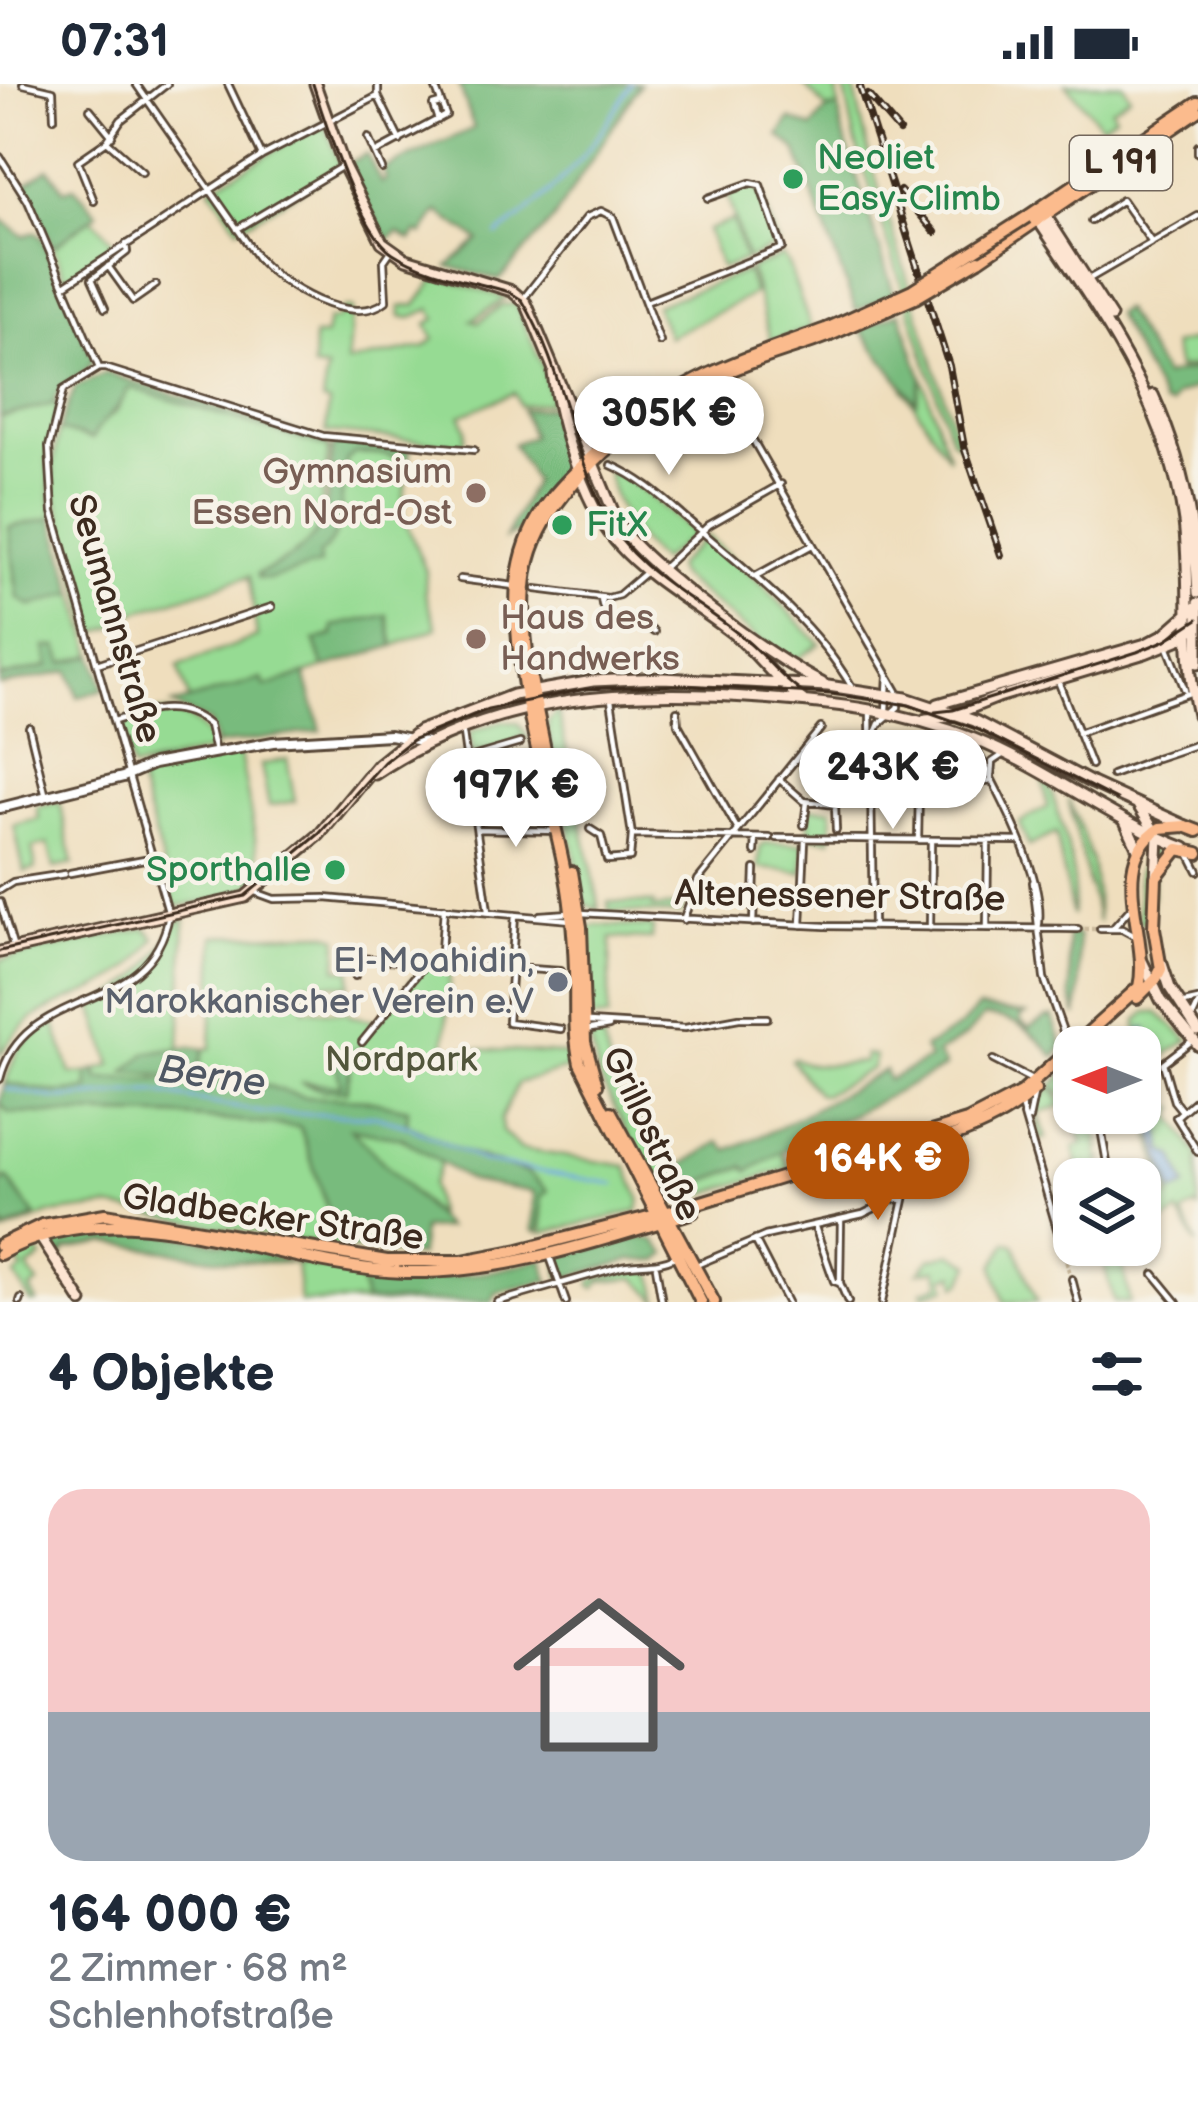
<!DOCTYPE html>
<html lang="de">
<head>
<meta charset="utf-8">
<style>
	body { margin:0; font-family:"Balsamiq Sans",sans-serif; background:#f2f2f3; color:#1f2937; height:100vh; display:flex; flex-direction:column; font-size:45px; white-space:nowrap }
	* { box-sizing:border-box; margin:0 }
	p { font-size:39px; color:#747a83 }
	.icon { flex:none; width:66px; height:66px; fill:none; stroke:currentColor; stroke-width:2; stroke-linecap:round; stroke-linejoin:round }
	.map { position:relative; height:1218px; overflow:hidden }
	.drawer { display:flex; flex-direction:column; background:#fff; flex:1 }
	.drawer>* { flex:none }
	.needle { width:78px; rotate:270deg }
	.fabs { position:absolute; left:1053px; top:942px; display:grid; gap:24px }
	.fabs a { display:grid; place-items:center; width:108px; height:108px; border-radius:24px; background:#fff; box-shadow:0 3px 9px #0004; font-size:60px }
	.price { position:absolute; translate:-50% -102px; padding:0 27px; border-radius:42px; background:#fff; color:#222; font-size:39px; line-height:78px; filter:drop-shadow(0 3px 6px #0008) }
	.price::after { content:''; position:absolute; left:50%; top:72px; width:36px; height:27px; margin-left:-18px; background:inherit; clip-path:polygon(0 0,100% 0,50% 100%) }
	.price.selected { background:#b45309; color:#fff }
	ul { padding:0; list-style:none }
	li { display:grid; align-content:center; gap:24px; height:636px; padding:0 48px }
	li+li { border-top:3px solid #e0e1e3 }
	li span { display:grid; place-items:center; height:372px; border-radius:36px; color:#555 }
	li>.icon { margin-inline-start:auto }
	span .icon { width:216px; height:216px; fill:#fffc; stroke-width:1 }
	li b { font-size:51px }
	h2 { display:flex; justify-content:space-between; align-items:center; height:144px; padding:0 48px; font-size:51px }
	.status { display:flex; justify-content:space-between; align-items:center; height:84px; padding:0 60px; background:#fff; direction:ltr }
	.status svg { height:33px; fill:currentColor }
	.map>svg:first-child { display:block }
	.green { fill:#96db93; stroke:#688258; stroke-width:3; fill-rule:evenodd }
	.forest { fill:#78bb7d; stroke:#5a724e; stroke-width:3 }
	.water { fill:#74aae2; stroke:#586a80; stroke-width:3 }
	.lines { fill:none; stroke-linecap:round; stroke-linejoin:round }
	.stream { stroke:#74aae2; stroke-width:3 }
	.minor-tunnel { stroke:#cbba9d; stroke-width:4.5; stroke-dasharray:4.5 2; stroke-linecap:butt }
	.minor-casing { stroke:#564536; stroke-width:10 }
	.tertiary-casing { stroke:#564536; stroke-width:14 }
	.secondary-casing { stroke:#564536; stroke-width:15 }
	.primary-casing { stroke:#564536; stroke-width:16 }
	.minor { stroke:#fff; stroke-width:4.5 }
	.tertiary { stroke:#fff; stroke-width:8 }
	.secondary { stroke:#fde4d1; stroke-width:9 }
	.primary { stroke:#fbbb8d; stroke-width:10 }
	.tram { stroke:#3b2a1e; stroke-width:3 }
	.rail-casing { stroke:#3b2a1e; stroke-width:8 }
	.rail { stroke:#f7f3e8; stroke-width:3; stroke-dasharray:9; stroke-linecap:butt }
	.primary-bridge-casing { stroke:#564536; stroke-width:16; stroke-linecap:butt }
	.primary-bridge { stroke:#fbbb8d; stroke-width:10 }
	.leisure-dot { fill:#2e9e5b; stroke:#f7f3e8; stroke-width:4.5 }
	.education-dot { fill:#8d6e63; stroke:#f7f3e8; stroke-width:4.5 }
	.worship-dot { fill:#6b7280; stroke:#f7f3e8; stroke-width:4.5 }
	.labels { text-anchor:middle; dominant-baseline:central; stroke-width:9; stroke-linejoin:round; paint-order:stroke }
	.shield { fill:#f7f3e8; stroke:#73665b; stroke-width:3 }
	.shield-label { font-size:33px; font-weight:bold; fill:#3b2a1e }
	.leisure-label { font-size:36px; fill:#27864d; stroke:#f7f3e8; text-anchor:start }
	.education-label { font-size:36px; fill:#785e54; stroke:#f7f3e8; text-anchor:end }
	.street-label { font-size:36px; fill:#3b2a1e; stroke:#f7f3e8 }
	.worship-label { font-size:36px; fill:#5b616d; stroke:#f7f3e8; text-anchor:end }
	.park-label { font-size:36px; fill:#52563b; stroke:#f7f3e8 }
	.water-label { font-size:39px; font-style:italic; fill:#4f5763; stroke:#f7f3e8 }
</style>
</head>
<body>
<div class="status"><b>07:31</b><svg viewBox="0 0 49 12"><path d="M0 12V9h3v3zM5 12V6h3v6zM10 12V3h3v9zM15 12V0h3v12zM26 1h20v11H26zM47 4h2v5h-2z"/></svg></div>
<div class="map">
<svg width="1198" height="1218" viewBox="0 0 1198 1218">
	<rect width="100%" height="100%" fill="#f7f3e8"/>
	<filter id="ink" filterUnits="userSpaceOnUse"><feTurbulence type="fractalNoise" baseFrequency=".00833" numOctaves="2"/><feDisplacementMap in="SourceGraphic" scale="24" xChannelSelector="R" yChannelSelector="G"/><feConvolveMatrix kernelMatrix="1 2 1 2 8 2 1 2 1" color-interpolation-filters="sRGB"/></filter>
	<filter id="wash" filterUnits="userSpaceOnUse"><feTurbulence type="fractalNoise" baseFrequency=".004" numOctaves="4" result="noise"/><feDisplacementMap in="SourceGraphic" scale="48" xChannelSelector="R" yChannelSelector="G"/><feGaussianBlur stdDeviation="2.7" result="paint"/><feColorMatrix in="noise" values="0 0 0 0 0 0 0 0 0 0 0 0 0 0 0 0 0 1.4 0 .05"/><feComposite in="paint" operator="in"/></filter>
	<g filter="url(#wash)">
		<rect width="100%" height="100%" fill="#efdebd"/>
		<path class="green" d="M803,0h33l3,24 -12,1z
			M844,0h9l19,82 87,279 -8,-6 -96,-299z
			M1066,0h57l7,12 -19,13 4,6 -14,10z
			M324,38l17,45 -103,61 -28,-40z
			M750,102l10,6 18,52 -31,16 -20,-65z
			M91,133l26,29 -51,32 -13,-31z
			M733,136l12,40 -24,9 -14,-39z
			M782,172l6,8 23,64 -40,14 -21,-73z
			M747,187l7,23 -86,43 -13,-32z
			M437,192l69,22 -34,22 7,2 23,-17 14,-1 27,64 8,34 -31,4 -6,-13 -53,22 5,14 -2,16 -138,-13 3,-29 -7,-2 5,-31 -14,-2 1,-32h11l3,-16 10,-1 5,-11 9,1 -5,54 77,-16 10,-8 -7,-15 9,-5 -5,-10 -22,9 -8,-2 -1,-9 16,-2z
			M1198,255v26l-21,4 -5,-24z
			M922,293l27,81 -46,-70 14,13z
			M129,303l200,61c-2,35 -12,68 -12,103l30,-92 8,-6 30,1 23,8 -6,51 24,58 -1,22 12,35 -43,18 -7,-31 -72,26 9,27 -59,19 -3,-8 -72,23 -12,-36 79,-29 -8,-61 -119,38 1,7 -38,13 -38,-142 -2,-25 6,-37 33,9 6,-14 19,-14z
			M58,319l-11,56 6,59 -43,10 4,18v35l61,12 19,62 -30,8 -18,-15 4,18 -50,12v-261z
			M607,385l27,14 61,51 -35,27c-28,-23 -47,-56 -53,-92z
			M706,452l57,49 57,59 -31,20 -111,-89 -3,-8z
			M558,626l40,189v10l-13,-5 -37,-174v-8z
			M158,627c29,3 45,11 56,39l-82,19 -14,-46z
			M502,637l16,2 11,16 -11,-2 -6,9 -39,9 -3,-23z
			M940,651l25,9 18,34 -47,4 -13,-27 11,-2z
			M240,670l22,121c-20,23 -57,28 -87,31l-38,-132 17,-8z
			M829,672h24l-1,28h-30l-12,-4z
			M287,675l8,42 -26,5 -8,-41z
			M1048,697c14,45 31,88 24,135l-16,-83 -27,13 -10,-23 28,-16 -4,-25z
			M1068,715c23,48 27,71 30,123z
			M60,718l13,62 -19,4 -6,-24 -16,4 4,21 -12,3 -10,-47 25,-6 -2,-12z
			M809,724l23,1 -1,30 -22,-2z
			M765,759l39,1 -1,29 -44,-5 1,-20z
			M1147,762l8,7 -5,69h-11l-1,-48z
			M608,818l45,1v5l31,-2 -3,8 -72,-3z
			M185,835l-5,129 -34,5 -18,19 45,4 26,-9 5,-18 7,-1 4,-112 111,-3 12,4 -1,31 14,1 -1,16 -43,-3 -3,27 45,4 1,3 29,5 46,-57 25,5 -5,78 129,8 4,11 -60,17 -17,35 1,13 18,18 107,17 13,33 -2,12 -95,22 -2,-36 6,-7 -19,-17 -61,-20 -60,-29v-15l-45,-10 -59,-2 -41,-13 -36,-1 -38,-8 -19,5 -71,-1 -1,-9 15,-5 -19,-59c42,-19 64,-45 84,-85zM362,965l-10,11 -6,31 -24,-1 -17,-8 36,4 -6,-26z
			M596,841l57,2 -1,12 -41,-1 -3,80 -17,1 -3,-10v-80z
			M146,844l9,10c-43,72 -116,46 -155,118v-96z
			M1147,928h10l32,28 -30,19 12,47 6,2 -5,7 26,40v55l-2,-4 -13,8 15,31 -20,-32 -38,27v-28l30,-15c-23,-58 -34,-118 -33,-176zM1141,945h6v66l8,5 9,51 10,5 12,30 -13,7c-25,-49 -33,-110 -32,-164z
			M53,934l18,56 16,-1 3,17 -33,3 -52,-10 13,-34z
			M601,948l17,62 12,11 45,72 -19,10 -57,-110 -9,-39z
			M865,970l10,2 -3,12 -49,27 -6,-2 -26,-33 3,-2c18,12 50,5 70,4z
			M1074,980v49h18l1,5 4,1 -4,3 1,6h4l-4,4 6,9 -4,1 1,6h4l-4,4 2,6h4l-4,4 6,8 -3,2 1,5 5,2h-28l-6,-32 9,-3 -13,-43 -18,-15z
			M1051,1003l13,18 -25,8 2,8 -3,-2v4l4,1 4,14 -6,2 -5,-33z
			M0,1019l9,10 167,3 124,11 41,121 -233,-41 -58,7 -48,20z
			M349,1045l43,5 50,26 -11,26 6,31z
			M781,1067l9,17 -119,36 -10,-7 84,-31 4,4z
			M1007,1158l8,3 22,57h-33l-10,-36z
			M31,1161l11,13 -14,10 10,16 -8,5 7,13h-6l-16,-26 8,-6 -11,-17z
			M1099,1161h34l-13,10 10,47h-16z
			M951,1169l20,11 -9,19 -5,2 -2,-11 -11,3 4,10 -25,8 -1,-4 19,-7 -4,-15 -18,3 11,-13z
			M296,1179l63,11 6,28h-65z
			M644,1184l9,6 6,27 -23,-23 -36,3 -5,7 -5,-3 3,-6z"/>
		<path class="forest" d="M459,0h181l-87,136 -54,60 -51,-14 31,-26 -41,-28 -16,23 -5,-3 -6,8 -13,-8 -10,8 -44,-75 23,-11 14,29 5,-3 -2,-11 90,-41z
			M839,24l2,18 53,168 -38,17 -60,-161 -17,-14 11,-17 22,9 15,-19z
			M48,84l16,22 10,-3 24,26 -45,34 -28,-62z
			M0,134l23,18 12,-4 7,6 51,122c-9,20 -33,20 -40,44l-53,13z
			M1123,225l41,67 34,-8v19l-21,8 -6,10 -7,-1 -49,-90z
			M900,228l22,65 -6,25 -56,-73z
			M106,289l217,68 6,7 -200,-61c-11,28 -26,28 -37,52l-33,-9 16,-43z
			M551,323l15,64 -26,31 -13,26 -22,10 29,-57 -21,-37 19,-8 -10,-26z
			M337,359l73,6 -2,13 -23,-8 -30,-1 -8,7c-9,31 1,74 -28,95l1,10 -51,14 -11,-1 -1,-4c72,-31 68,-54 76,-126z
			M53,434l22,75 -44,13 -13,-8 -9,-71z
			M387,531l7,31 -70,22 -9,-27 18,-6v-9z
			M46,563h12l6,16 30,-8 10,34 -26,8 -9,-26 -69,15v-8l49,-12z
			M305,590l16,57 -104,14 -8,-23 -37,-17 90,-26 3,8z
			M1068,850l10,1 2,54 -3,27 -6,-20z
			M978,924l47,6 -5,2 1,6 8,6 18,-11 5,1v-3l11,32 -8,10c-22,-25 -36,-39 -71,-41l-18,20 -29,18 8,13c-66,35 -133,65 -196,104l-5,-5 -83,31 -5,-10 18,-10 -32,-48 36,39 41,-26 9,8 49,-21 108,-59 3,10 41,-21 -5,-11 36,-21z
			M191,963l13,2 -5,18 -26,9 -47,-4 20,-19z
			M361,963l-9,13 -6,31 -24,-1 -22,-8 41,4 -6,-26z
			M97,986l1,9 71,1 19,-5 38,8 36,1 41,13 59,2 46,10 -1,15 60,29 61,20 20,18 -7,6 -2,35 -6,-2 1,-38 -64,-11 -68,-43 -51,-9 95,99 -24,1 -3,27 -78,-8 -41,-121 -124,-11 -167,-3 -9,-10 5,-20 52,10 32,-3 -2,-17z
			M7,1094l29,39 -30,13 -6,-8v-38z
			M108,1140l126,21 62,18 -64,-2 -125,-19 -41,8 -5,8 -5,-9 2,-13z
			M642,1153l13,4 12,13 -9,7 -26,-1 -72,19 -3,-23z
			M543,1175l7,25 -4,-3 -50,12 -4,9h-127l-6,-28c63,10 123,2 184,-15z"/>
		<path class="water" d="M1141,945h6v66l8,5 9,51 10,5 12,31 -13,6 -27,-85z"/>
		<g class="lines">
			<path class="stream" d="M497,151c60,-41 98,-89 134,-151
				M7,1005l50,10 96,-7 112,21 110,3 34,10 75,36 131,22"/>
		</g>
	</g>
	<g filter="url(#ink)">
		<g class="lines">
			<path class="minor-tunnel" d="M1078,845h22
				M1063,1165l8,29"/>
			<g class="minor-casing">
				<path id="minor" d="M23,0l30,7 1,27
					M136,0l121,173c22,28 96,72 129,44l-2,-40 7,-10
					M228,0l34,72
					M378,0v12l22,45
					M90,25l22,27
					M438,36l-5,-15 7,-2
					M368,54l14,31
					M107,57l35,31
					M1198,62v7
					M375,69l71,-38 -12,-31
					M0,73l28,44 71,167
					M94,117l-16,-40 29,-20 14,-21 46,-36
					M1091,137l31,-21 30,43
					M237,145l104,-62
					M108,182l25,35 23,-16
					M1089,195l109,-63
					M65,201l197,-129 116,-60
					M523,215l64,-82 14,-6 12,6 47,125
					M646,218l136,-54 -22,-63 -10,-2 -42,15
					M105,224l-13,-29 35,-27 -1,-8
					M700,301l5,12 15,9
					M706,301l44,50 147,256 1,16 -19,17 -6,14
					M611,381c33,14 57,38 84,61 57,48 119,96 157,161
					M664,483l45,-42 72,-41
					M754,493l58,-32
					M460,495l54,7
					M536,505l72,9 11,-3 28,-24
					M601,514c3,33 34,16 53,34
					M1167,561l18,45
					M97,580l175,-57
					M1058,597l33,84
					M886,626l2,-35
					M677,627l1,13 60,106
					M870,627l3,216
					M114,637c36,-11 64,-22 95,4l6,27
					M29,643l17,70
					M462,643l26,184
					M1078,649l120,-43
					M971,656c23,44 78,140 67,189
					M469,674l51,-15
					M1156,674l42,-14
					M991,691l1,-13 9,-6
					M1112,691l40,-15
					M779,695l25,22 31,4 1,25
					M873,707h46l73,-10
					M804,741l3,-23
					M478,745l78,2
					M590,745l11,7 6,24 23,-2 2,-23 -21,-135
					M632,751l138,3
					M777,754l243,3
					M918,756l1,-47
					M755,768l1,-14
					M1190,771l8,16
					M70,789l85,-16
					M1033,798l11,96 24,67
					M0,806l13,-8 52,-8
					M255,808l19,7 51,-1 246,22
					M0,818l14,47
					M581,829l244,13 253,3
					M515,831l-7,107 53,7
					M540,831l30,-2
					M683,836l15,-40 123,-152
					M753,839l2,-54
					M801,841l4,-84
					M1114,843l16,-18
					M930,844l1,-88
					M987,844l1,-87
					M1100,845h22l13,7
					M440,881l4,-57
					M355,892l1,-18 204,13
					M1180,920l18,-4
					M1193,932l5,-11
					M589,938l96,6 54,-10h28
					M1098,945v18
					M585,946l24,-4
					M362,958l63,-78
					M993,976l37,19
					M0,995c24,-96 151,-61 169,-164l-116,-403 -4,-65 14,-57 36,-22h6l218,68 151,14
					M1198,1014l-22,19 22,35
					M1020,1018l43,147
					M1182,1027l-8,-10 -11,-38 30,-23
					M1098,1029l12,66
					M1029,1035l5,-24
					M1100,1047l22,-5 2,-13
					M903,1068l4,24
					M815,1143l19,54 6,2 8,19
					M755,1156l32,62
					M550,1173l16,45
					M694,1182l71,-30 98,-22 30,-15 11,1
					M656,1183l6,35
					M1154,1190l23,28
					M1072,1195l6,23
					M840,1199l1,-64
					M20,1218l1,-3
					M497,1218l125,-36c21,-4 34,0 53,-9
					M882,1218l29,-135 9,-16"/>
			</g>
			<g class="tertiary-casing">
				<path id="tertiary" d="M0,724l123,-31 30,-13 120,-22 117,-7 36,7"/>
			</g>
			<g class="secondary-casing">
				<path id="secondary" d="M315,0l29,82 38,76 24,17 106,32 14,12 92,220c20,39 161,140 204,160
					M1042,126l69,107
					M1036,133c64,96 132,187 148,305 8,65 -2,128 14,193
					M553,289c6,50 32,135 66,172 33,37 79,60 117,91 24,20 41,47 67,64
					M1153,311c29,63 42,129 45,198
					M1198,519v60
					M938,620l208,-60 19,-10 33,-29
					M926,635l22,-2 50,-20 147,-44 35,-14 18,-14
					M375,690c117,-79 248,-86 386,-76 74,5 144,13 213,41 74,30 137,81 211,109
					M1138,721l20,32 -2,40
					M1125,737l14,30
					M0,868l245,-55 74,-62 59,-71 41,-33 94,-36 80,-14 69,-3 166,8 78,12 69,23 117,62 92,42
					M1142,877l19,39 37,45
					M1162,880l8,24 28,43
					M37,1148l45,70"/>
			</g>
			<g class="primary-casing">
				<path id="primary" d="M1027,133l171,-115
					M979,176l219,-149
					M546,671c-11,-58 -29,-125 -19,-184 13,-78 105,-148 171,-185 40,-22 87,-34 130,-50
					M572,788l9,55 4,115 12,43
					M1137,914l19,-19 5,-10 -7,-41 2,-51 22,-28 20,4
					M611,1028l103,190
					M848,1080c63,-15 139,-29 187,-74
					M0,1161l42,-20 63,-11 282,47h75l57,-11 153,-39 295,-90 54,-28 118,-106c12,-48 -34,-125 21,-159l25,-2 13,5
					M0,1170c125,-72 271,14 405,18 97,2 196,-31 288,-60
					M701,1218l-121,-239c-7,-30 -4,-61 -5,-91 -1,-37 -4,-74 -12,-110 -17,-83 -53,-196 -46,-279 7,-65 40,-94 85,-136 74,-68 131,-84 224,-118"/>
			</g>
			<use href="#minor" class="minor"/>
			<use href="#tertiary" class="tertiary"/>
			<use href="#secondary" class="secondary"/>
			<use href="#primary" class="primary"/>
			<path class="tram" d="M313,0c12,39 47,148 80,169 32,21 80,28 116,39l13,8c40,65 49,146 83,214 29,60 95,86 143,128 19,16 33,37 54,50
				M935,628l18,-2 184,-58 29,-12 32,-21
				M0,867l245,-55 74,-62 65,-72 28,-22 76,-31 98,-20 93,-4 152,9 78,11 70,25 138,70"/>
			<g class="rail-casing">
				<path id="rail" d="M860,3l89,279 15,81 37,108
					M868,11l31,36
					M900,107l35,41"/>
			</g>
			<use href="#rail" class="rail"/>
			<g class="primary-bridge-casing">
				<path id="primary-bridge" d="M826,245l86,-39 115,-73
					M828,252l87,-38 64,-38"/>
			</g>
			<use href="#primary-bridge" class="primary-bridge"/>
		</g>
	</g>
	<g class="leisure-dot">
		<circle cx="793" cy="95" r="12"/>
		<circle cx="562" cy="441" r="12"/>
		<circle cx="335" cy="786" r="12"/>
	</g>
	<g class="education-dot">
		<circle cx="476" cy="409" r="12"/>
		<circle cx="476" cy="555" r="12"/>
	</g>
	<circle class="worship-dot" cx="558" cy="898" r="12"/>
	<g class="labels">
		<rect class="shield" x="1070" y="52" width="102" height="54" rx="9"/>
		<g class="shield-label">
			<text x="1121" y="79">L 191</text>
		</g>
		<g class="leisure-label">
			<text x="817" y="74">Neoliet<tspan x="817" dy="41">Easy-Climb</tspan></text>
			<text x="586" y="441">FitX</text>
			<text x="311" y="786" text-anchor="end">Sporthalle</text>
		</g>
		<g class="education-label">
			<text x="452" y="388">Gymnasium<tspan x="452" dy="41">Essen Nord-Ost</tspan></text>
			<text x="500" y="534" text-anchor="start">Haus des<tspan x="500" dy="41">Handwerks</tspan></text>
		</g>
		<g class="street-label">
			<text transform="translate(114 535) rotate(74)">Seumannstraße</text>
			<text transform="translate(840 813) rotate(1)">Altenessener Straße</text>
			<text transform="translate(651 1050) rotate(65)">Grillostraße</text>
			<text transform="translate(273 1134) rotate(8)">Gladbecker Straße</text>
		</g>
		<g class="worship-label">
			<text x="534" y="877">El-Moahidin,<tspan x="534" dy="41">Marokkanischer Verein e.V</tspan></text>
		</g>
		<g class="park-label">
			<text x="401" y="976">Nordpark</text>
		</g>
		<g class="water-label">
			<text transform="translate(212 993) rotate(8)">Berne</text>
		</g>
	</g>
</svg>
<div class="fabs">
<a><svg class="needle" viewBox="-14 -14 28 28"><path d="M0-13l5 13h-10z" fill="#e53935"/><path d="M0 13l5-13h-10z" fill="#747a83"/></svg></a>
<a><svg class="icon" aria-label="layers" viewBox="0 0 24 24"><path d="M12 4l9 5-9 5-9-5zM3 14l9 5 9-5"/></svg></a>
</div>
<b class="price" style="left:669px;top:394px">305K €</b>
<b class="price" style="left:893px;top:748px">243K €</b>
<b class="price" style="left:516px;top:766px">197K €</b>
<b class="price selected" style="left:878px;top:1139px">164K €</b>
</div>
<section class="drawer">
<h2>4 Objekte<svg class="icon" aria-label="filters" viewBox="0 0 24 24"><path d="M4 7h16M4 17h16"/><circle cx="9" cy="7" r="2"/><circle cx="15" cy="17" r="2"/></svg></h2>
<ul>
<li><span style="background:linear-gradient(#f6c9c9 60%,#9aa5b1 0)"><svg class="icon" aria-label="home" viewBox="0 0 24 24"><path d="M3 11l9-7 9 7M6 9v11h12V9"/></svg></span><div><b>164 000 €</b><p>2 Zimmer · 68 m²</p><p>Schlenhofstraße</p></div></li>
</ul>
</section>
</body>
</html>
